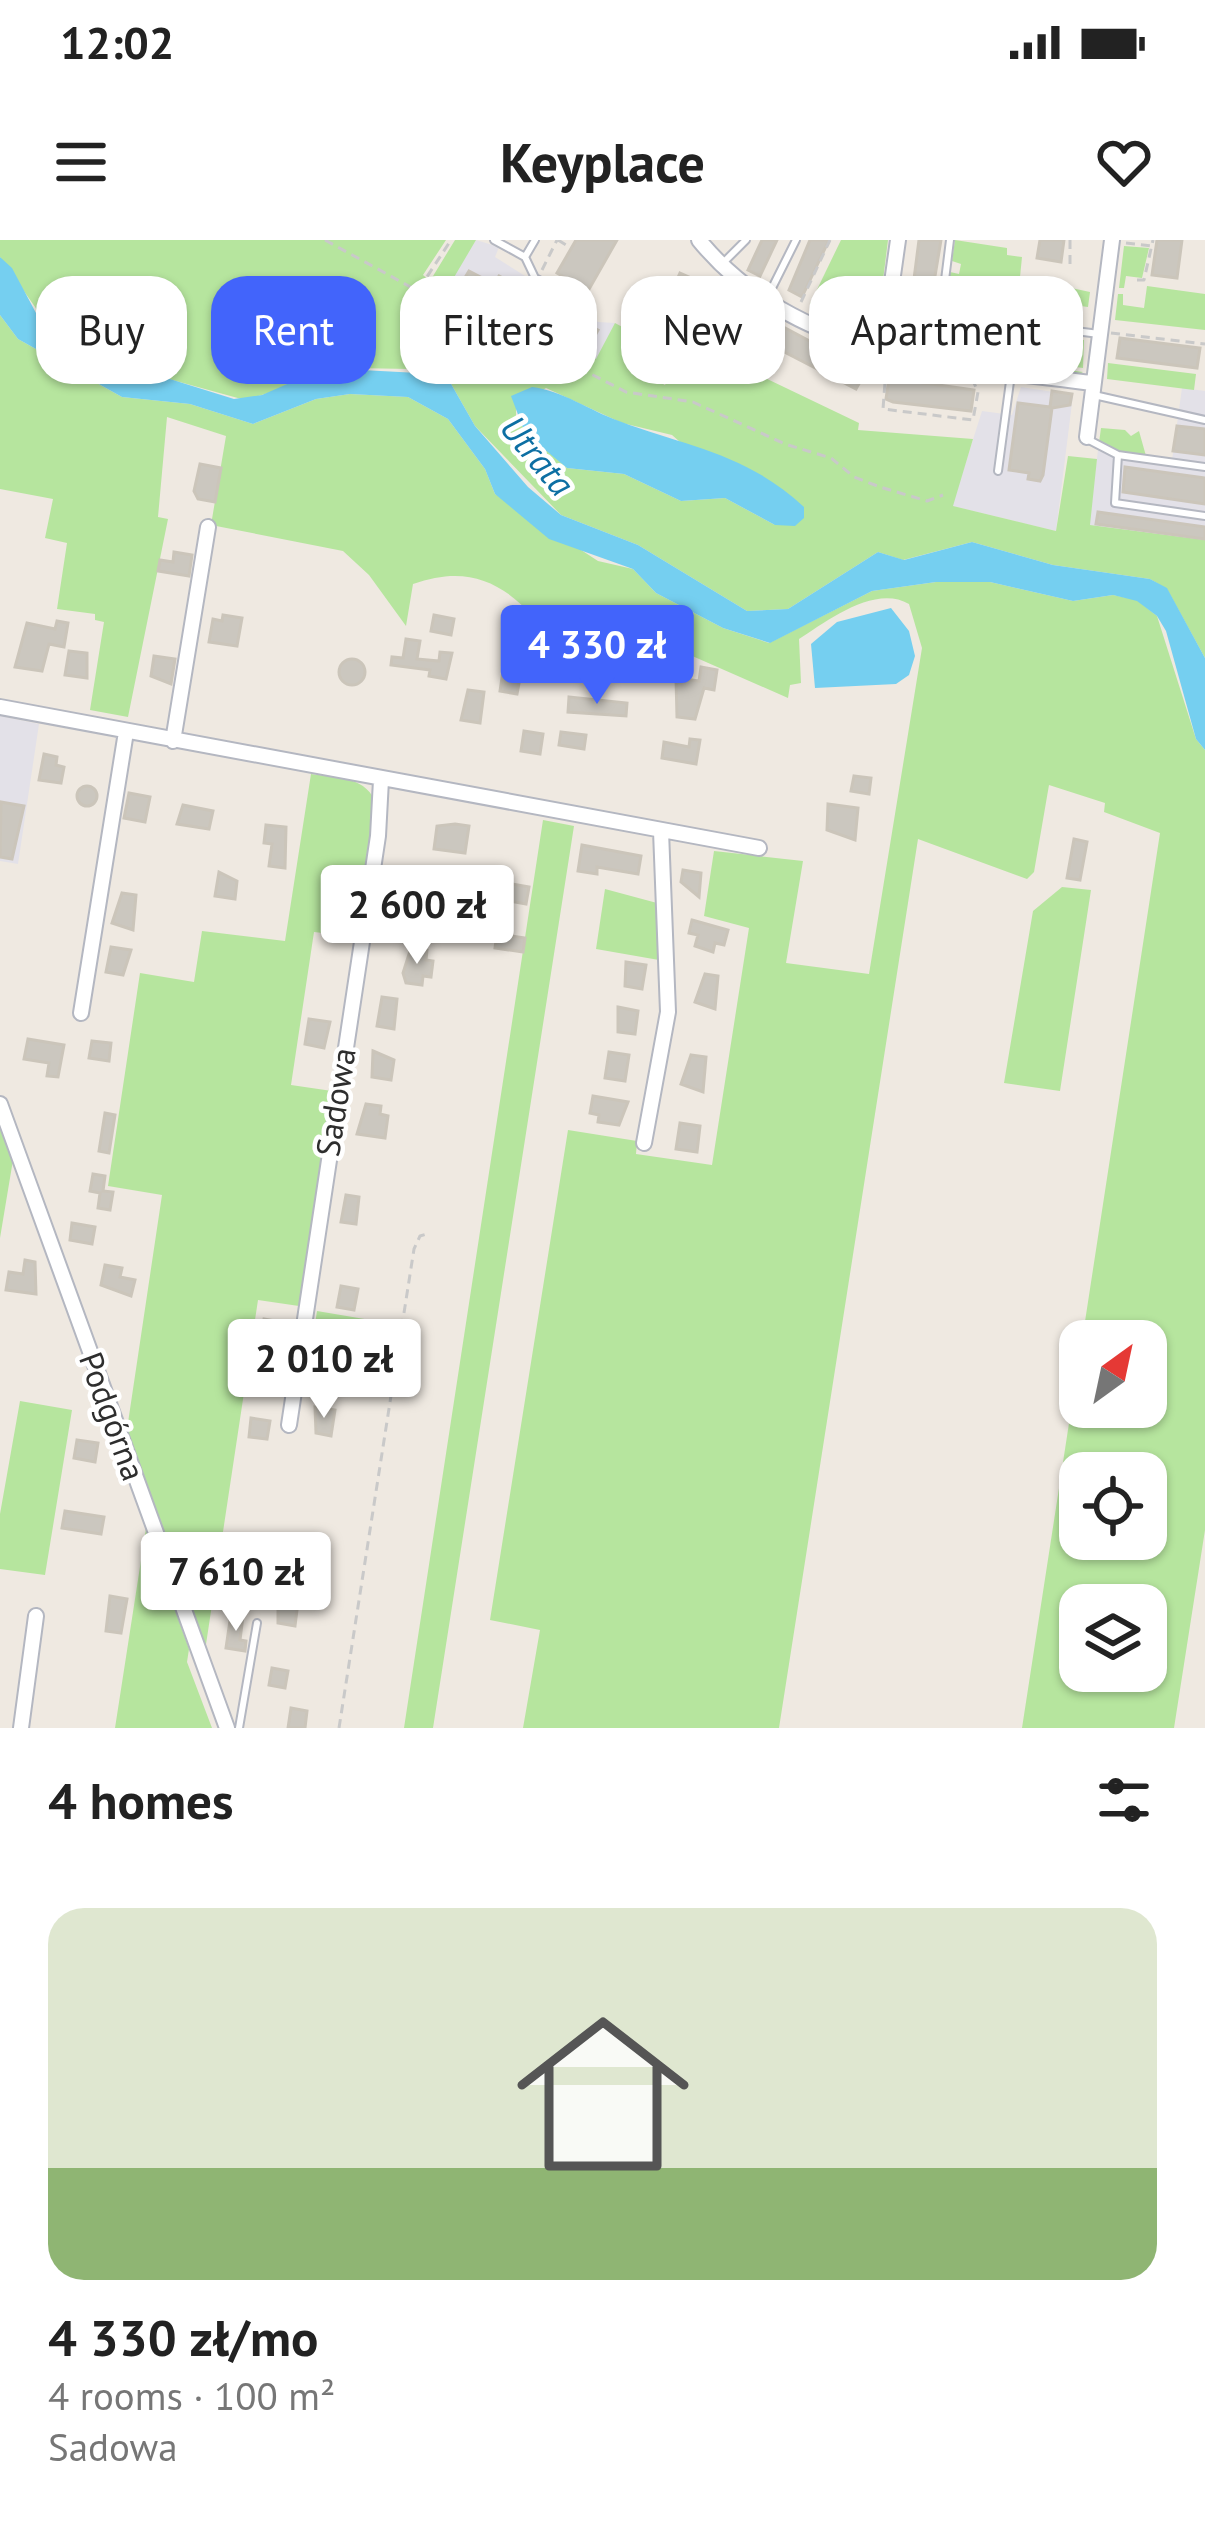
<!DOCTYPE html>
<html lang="en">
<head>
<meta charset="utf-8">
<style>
	body { margin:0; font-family:"PT Sans",sans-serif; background:#f6f6f6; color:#222; height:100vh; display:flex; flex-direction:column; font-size:45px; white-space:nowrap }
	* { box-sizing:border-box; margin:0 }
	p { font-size:39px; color:#767676 }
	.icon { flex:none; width:66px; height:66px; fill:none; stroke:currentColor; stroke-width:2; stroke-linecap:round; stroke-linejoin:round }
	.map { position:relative; height:1488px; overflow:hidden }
	.sheet { display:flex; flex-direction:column; background:#fff; flex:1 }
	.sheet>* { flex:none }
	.top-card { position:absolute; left:36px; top:36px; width:1134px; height:108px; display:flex; gap:24px }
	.needle { width:78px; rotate:33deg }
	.fabs { position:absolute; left:1059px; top:1080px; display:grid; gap:24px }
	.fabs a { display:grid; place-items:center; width:108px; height:108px; border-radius:24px; background:#fff; box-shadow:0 3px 9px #0004; font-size:60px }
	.price { position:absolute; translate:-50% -102px; padding:0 27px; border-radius:12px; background:#fff; color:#222; font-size:39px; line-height:78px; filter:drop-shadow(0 3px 6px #0008) }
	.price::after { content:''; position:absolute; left:50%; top:72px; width:36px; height:27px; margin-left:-18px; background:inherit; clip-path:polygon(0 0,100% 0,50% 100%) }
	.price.current { background:#4264fb; color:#fff }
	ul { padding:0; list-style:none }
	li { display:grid; align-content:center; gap:24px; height:636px; padding:0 48px }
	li+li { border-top:3px solid #e0e0e0 }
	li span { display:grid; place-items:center; height:372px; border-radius:36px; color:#555 }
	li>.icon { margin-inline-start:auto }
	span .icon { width:216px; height:216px; fill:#fffc; stroke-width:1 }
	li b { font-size:51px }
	h2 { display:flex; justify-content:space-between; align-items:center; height:144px; padding:0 48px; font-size:51px }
	.tag { padding:0 42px; border-radius:36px; background:#fff; box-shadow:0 3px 9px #0004; font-size:42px; line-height:108px }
	.tag.current { background:#4264fb; color:#fff }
	.status { display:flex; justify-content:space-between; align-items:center; height:84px; padding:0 60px; background:#fff; direction:ltr }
	.status svg { height:33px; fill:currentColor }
	header { display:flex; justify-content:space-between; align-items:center; height:156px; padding:0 48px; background:#fff; font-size:54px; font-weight:600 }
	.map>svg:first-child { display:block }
	.industrial { fill:#e3e1e8 }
	.green { fill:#b6e59e; fill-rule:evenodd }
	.water { fill:#75cff0 }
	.building { fill:#cbc7bf; stroke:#cbc5ba; stroke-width:3 }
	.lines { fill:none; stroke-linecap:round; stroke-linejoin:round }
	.lane-casing { stroke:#b4b7c1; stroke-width:10 }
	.street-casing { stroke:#b4b7c1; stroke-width:18 }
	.path { stroke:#c9c9c9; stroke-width:3; stroke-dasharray:9 6; stroke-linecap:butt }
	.lane { stroke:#fff; stroke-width:6 }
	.street { stroke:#fff; stroke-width:14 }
	.labels { text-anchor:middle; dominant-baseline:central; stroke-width:9; stroke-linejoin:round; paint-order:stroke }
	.street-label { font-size:33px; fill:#2e2e2e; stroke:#fff }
	.water-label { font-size:36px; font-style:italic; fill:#0d6fa3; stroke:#fff }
</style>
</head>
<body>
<div class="status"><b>12:02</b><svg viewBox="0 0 49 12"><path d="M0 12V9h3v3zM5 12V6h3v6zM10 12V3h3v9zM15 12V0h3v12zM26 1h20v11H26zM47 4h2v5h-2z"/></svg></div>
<header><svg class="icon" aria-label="menu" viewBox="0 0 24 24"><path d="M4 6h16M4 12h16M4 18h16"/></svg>Keyplace<svg class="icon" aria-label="heart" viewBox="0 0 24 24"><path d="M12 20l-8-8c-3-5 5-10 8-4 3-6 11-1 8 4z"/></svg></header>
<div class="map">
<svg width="1205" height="1488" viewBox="0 0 1205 1488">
	<rect width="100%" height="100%" fill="#efe9e1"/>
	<path class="industrial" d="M476,0l23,7 -4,10 103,65 17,1 -18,37 -92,-49 -60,-21z
		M720,35l9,13 -28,57 -12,-6z
		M738,53l19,10 -18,42 -22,-11z
		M1021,147l52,8 -17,136 -104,-25 30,-95 30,4z
		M1182,148l23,3v149l-116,-15 9,-75 74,10z
		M0,476l39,8 -21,140 -18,-3z"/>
	<path class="green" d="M0,0h446l-23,35 7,6 25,-41h21l-30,51 59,20 91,48 19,-36 26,14 -12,29 36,19 24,-46 12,5 28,-56 9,5 -20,41 21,11 -7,17 127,61 -1,7 115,9 -20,67 103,25 12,-75 29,3 -7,66 115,15v118l-38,-69 -17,-10 -97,-14 -81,-23 -69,18 -25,-8 -90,57 -41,2 -109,-66 -77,-30 -86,-89 -25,-44 -39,-13 -58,-1 -108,32 -120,-33 -45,-16 -26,-17 -54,-77zM546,148l76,35 50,12 103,90 -50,-27 -44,3 -57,-27 -57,-6 -51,-48v-14z
		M841,0h47l-12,96 -66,-32z
		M955,0l52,8v7l15,2 -2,20 70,15 -2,15 -15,-2 -2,8 -31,-5 -4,19 -54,-7 -4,-29 -29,-4 1,-15 9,2 2,-10 -9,-3z
		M1124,6l25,2 -7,30 -16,-2 -2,12h-5z
		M1147,46l58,8v36l-90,-10 3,-26h5v11l21,3z
		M0,75l18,24 104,58 68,7 63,20 63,-25 34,-5 58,3 40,22 37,50 10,25 103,67 35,8 23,24 67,35 46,15 103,-52 64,-9h54l83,19 40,-6 24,5 20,16 39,123 9,11v780l-31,198h-152l58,-376v55h66v-66h-64l78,-508 -56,-21 1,-9 -56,-18 -15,87 -7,7 -109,-40 -139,889h-256l17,-98 -50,-10 78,-490 69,11 -1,13 76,11 37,-237 -45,-12 10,-65 89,10 -17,102 83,11 53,-326 -13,-44c-34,-20 -82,17 -110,35l2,44 -11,2 -2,13 -180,-79 -8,47 -68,-12 6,-32c-36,-42 -72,-57 -125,-38l-7,42 -37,-51 -26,-24 -132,-26 15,-89 -59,-19 -9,100 10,2 -40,198 -38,-7 14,-88 -9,-2v-6l-38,-5 10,-66 -22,-5 8,-39 -53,-10zM1080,1233h66v66h-66zM1080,1365h66v66h-66z
		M965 99a14 14 0 1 1 28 0a14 14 0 1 1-28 0Z
		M1058,96l26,4 -1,28 -30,-4z
		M895,105l188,27 -5,3 -176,-24z
		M1108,123l88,11 -2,16 -87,-11z
		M1101,188l24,2 6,6 8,-5 7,25 -48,-6z
		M311,534c26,4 57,2 66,32l-21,131 -42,-5 -23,153 41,6 -33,215 -41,-6 -53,351 -79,-215 36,-241 -54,-9 32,-213 54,9 8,-51 83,10z
		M543,580l31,6 -141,902h-29z
		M1062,647l29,3 -31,201 -56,-8 29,-172z
		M605,649l52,14 2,57 -63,-11z
		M0,880l13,40 -13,78z
		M317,1071l77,13 -6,39 -77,-13z
		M20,1161l52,9 -27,165 -45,-6v-55z
		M146,1288l43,121 -2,13 25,66h-97z"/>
	<path class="water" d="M0,17l12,11 24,45 44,38 154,48 28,-4 62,-27 113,6 13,8 25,44 53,61 33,28 77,30 109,66 41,-2 90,-57 26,8 68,-18 81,23 97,14 17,9 38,70v92l-9,-11 -30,-108 -9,-15 -20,-15 -24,-6 -40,6 -83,-19h-54l-64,9 -102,52 -47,-15 -67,-35 -23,-24 -84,-30 -54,-45 -10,-25 -37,-50 -40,-22 -58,-3 -34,5 -63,25 -63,-20 -68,-7 -104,-58 -18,-24z
		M532,147c29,3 59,24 87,34 69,26 127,32 185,86v11l-9,8 -20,-1 -50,-27 -44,3 -57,-27 -57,-6 -42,-35 -14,-37z
		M891,368l18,23 6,25 -6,19 -13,9 -81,4 -4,-44 26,-22z"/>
	<path class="building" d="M576,0h41l-29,51 -31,-18z
		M762,0h15l-17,36 -12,-6z
		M810,0h19l-27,57 -13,-7z
		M919,0h22l-7,42 -20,-3z
		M1040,0h24l-3,22 -24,-4z
		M1157,0h25l-5,38 -25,-3z
		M469,31l25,13 5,-8 99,54 -6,11 -96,-53 -4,9 -29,-16z
		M680,33l18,8 -12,27 -18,-8z
		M909,78l57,8 -3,19 -57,-7z
		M774,82l92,49 -10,18 -87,-45 -6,-5z
		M995,90l57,8 -3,19 -56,-7z
		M1120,98l80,10 -3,20 -80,-10z
		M889,138l85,12 -3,21 -78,-9 -7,-3z
		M1052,151l20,3 -2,11 -18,3 -9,67 -3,6 -12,-2 1,-6 -20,-3 9,-67 32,4z
		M1177,186l28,3v26l-32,-4z
		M200,224l21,4 -6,34 -17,-3 -4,-8z
		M1125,227l80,11v26l-82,-12z
		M1098,272l107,15v12l-109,-15z
		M174,312l18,3 -3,21 -31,-5 2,-11 13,2z
		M223,375l19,3 -5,28 -28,-4 4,-23 9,2z
		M434,375l20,4 -3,16 -20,-4z
		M57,381l11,2 -4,24 -15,-3 -7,27 -27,-4 12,-44 28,6z
		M406,399l14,2 -3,18 22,2 1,-9 12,1 -6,26 -17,-3 1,-6 -39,-5 1,-8 11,1z
		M507,402l27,4 -2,10 -27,-4z
		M69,411l18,2v25l-22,-3z
		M154,416l21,3 -4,25 -20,-8z
		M339 432a13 13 0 1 1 26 0a13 13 0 1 1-26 0Z
		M701,427l16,3 -3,20 -10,-2 -9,31 -18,-2 -1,-39 23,3z
		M503,431l17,7 -3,16 -17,-3z
		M468,450l16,2 -4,31 -19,-3z
		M569,457l58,6 -1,13 -58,-4z
		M524,491l19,3 -3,20 -19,-3z
		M561,492l25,3 -2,14 -25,-4z
		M690,499l10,1 -4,24 -34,-6 2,-16 25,5z
		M44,514l13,3 -1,8 8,2 -3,16 -22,-3z
		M854,536l17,2 -2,16 -18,-3z
		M77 556a10 10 0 1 1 20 0a10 10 0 1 1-20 0Z
		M129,553l21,4 -5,25 -21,-4z
		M1,562l23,4 -12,53 -12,-2z
		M828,564l30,4 -3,32 -28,-10z
		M183,565l30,6 -4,18 -32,-5z
		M455,584l14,2 -4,27 -31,-4 3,-23z
		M266,585l20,2 -1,41 -16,-2 3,-22 -8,-1z
		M1074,599l13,3 -7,38 -13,-2z
		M582,605l59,11 -3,18 -41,-7v7l-19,-3z
		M683,630l18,3 -2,24 -18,-15z
		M219,632l18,9 -2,18 -20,-3z
		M512,644l17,3 -3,17 -17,-3z
		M467,647l17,3 -4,21 -7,-1 -2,10 -11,-2z
		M122,653l14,2 -3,35 -21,-7z
		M692,680l36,10 -4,15 -9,-2 -2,9 -18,-6 3,-11 -9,-2z
		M497,694l28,4 -2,14 -28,-4z
		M111,707l20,3 -8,25 -17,-3z
		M411,708l16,2 -1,10 7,1 -2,16 -8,-1 -1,9 -16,-2 -3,-10z
		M626,722l20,3 -4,24 -17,-3z
		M705,734l13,2 -3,33 -20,-7z
		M382,757l15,2 -3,30 -17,-3z
		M618,767l20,4 -3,23 -17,-2z
		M309,779l21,3 -6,26 -19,-4z
		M28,799l36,6 -6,32 -11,-1 2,-13 -25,-4z
		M92,801l19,2 -2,18 -20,-3z
		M373,811l21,9 -3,20 -19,-3z
		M609,812l20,3 -4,26 -20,-3z
		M691,815l15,2 -3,35 -22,-8z
		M593,856l35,6 -9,23 -21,-3 1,-7 -9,-2z
		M366,864l15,2 -1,8 8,2 -3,22 -28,-4z
		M105,873l10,2 -6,38 -10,-2z
		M680,883l20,3 -3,26 -21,-3z
		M93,934l12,2 -2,15 10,1 -3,18 -12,-2 2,-15 -10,-2z
		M346,955l13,2 -3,27 -15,-2z
		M72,983l23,4 -3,17 -22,-4z
		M25,1020l10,2 1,32 -30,-4 3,-18 14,2z
		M105,1025l17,3 -2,9 15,3 -4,16 -30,-11z
		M341,1046l17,3 -4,21 -17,-3z
		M264,1079l11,2 -1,10 15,2 -3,19 -27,-5z
		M315,1167l20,3 -4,26 -15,-3z
		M251,1178l19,3 -3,18 -18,-2z
		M77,1200l21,3 -3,19 -21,-4z
		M65,1271l39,6 -3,17 -39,-6z
		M278,1355l20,7 -3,24 -17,-3z
		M110,1356l17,3 -6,34 -15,-2z
		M231,1374l12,2 -3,24 6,1 -1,10 -19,-3z
		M272,1428l16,3 -3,17 -16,-3z
		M291,1468l16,3 -2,17h-17z"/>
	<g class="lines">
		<g class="lane-casing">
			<path id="lane" d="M494,0l31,17 10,21 55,30
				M525,17l10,-17
				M723,23l23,-23
				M768,56l28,-56
				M892,66l79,10
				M941,72l9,-72
				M1044,87l55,7
				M1094,155l111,25
				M1089,200l29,15 87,12
				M1118,215l-3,48 90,13
				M998,231l13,-97
				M300,1139l26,5
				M239,1488l18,-105"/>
		</g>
		<g class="street-casing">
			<path id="street" d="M699,0c96,118 253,125 393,143
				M882,113l16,-113
				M1087,197l25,-197
				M0,467l759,141
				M173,501l35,-214
				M81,773l45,-281
				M0,864l227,624
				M644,903l24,-131 -7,-181
				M289,1185l89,-589 3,-56
				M21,1488l15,-112"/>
		</g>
		<path class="path" d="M325,0l171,94 56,20 74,38 67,10 92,42 46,14 23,19 26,10 47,14 16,-6
			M558,0l13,8
			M1070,0v26
			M1126,3l26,3
			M542,30l15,-30
			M1137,40h7l9,-40
			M419,49l32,-49
			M801,62l29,-62
			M980,83l56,8
			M1111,93l94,11
			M886,129l-3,40 90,11 5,-28 -4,-9
			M339,1488l75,-479 6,-13 10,-3"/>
		<use href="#lane" class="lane"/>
		<use href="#street" class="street"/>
	</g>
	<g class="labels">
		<g class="street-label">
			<text transform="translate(335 862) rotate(-81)">Sadowa</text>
			<text transform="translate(113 1176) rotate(70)">Podgórna</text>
		</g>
		<g class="water-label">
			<text transform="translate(538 215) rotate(50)">Utrata</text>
		</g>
	</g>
</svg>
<div class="fabs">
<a><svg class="needle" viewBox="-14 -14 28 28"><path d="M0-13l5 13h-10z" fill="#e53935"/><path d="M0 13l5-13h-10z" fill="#767676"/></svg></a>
<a><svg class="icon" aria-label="locate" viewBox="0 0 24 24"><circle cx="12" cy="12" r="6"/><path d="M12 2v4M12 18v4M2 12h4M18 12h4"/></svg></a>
<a><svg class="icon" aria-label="layers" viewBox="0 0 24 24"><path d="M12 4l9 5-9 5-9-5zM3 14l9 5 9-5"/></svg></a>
</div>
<b class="price current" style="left:597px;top:467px">4 330 zł</b>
<b class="price" style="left:417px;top:727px">2 600 zł</b>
<b class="price" style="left:324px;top:1181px">2 010 zł</b>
<b class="price" style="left:236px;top:1394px">7 610 zł</b>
<div class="top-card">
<a class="tag">Buy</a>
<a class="tag current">Rent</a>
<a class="tag">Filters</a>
<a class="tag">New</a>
<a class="tag">Apartment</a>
</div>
</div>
<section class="sheet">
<h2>4 homes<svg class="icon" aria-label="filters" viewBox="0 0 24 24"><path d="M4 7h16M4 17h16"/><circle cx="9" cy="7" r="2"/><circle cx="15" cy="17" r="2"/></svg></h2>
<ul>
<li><span style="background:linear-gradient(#dfe7d0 70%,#8fb573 0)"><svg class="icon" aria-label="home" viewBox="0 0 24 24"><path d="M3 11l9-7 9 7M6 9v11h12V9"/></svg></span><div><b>4 330 zł/mo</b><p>4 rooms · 100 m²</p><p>Sadowa</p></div></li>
</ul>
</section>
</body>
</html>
